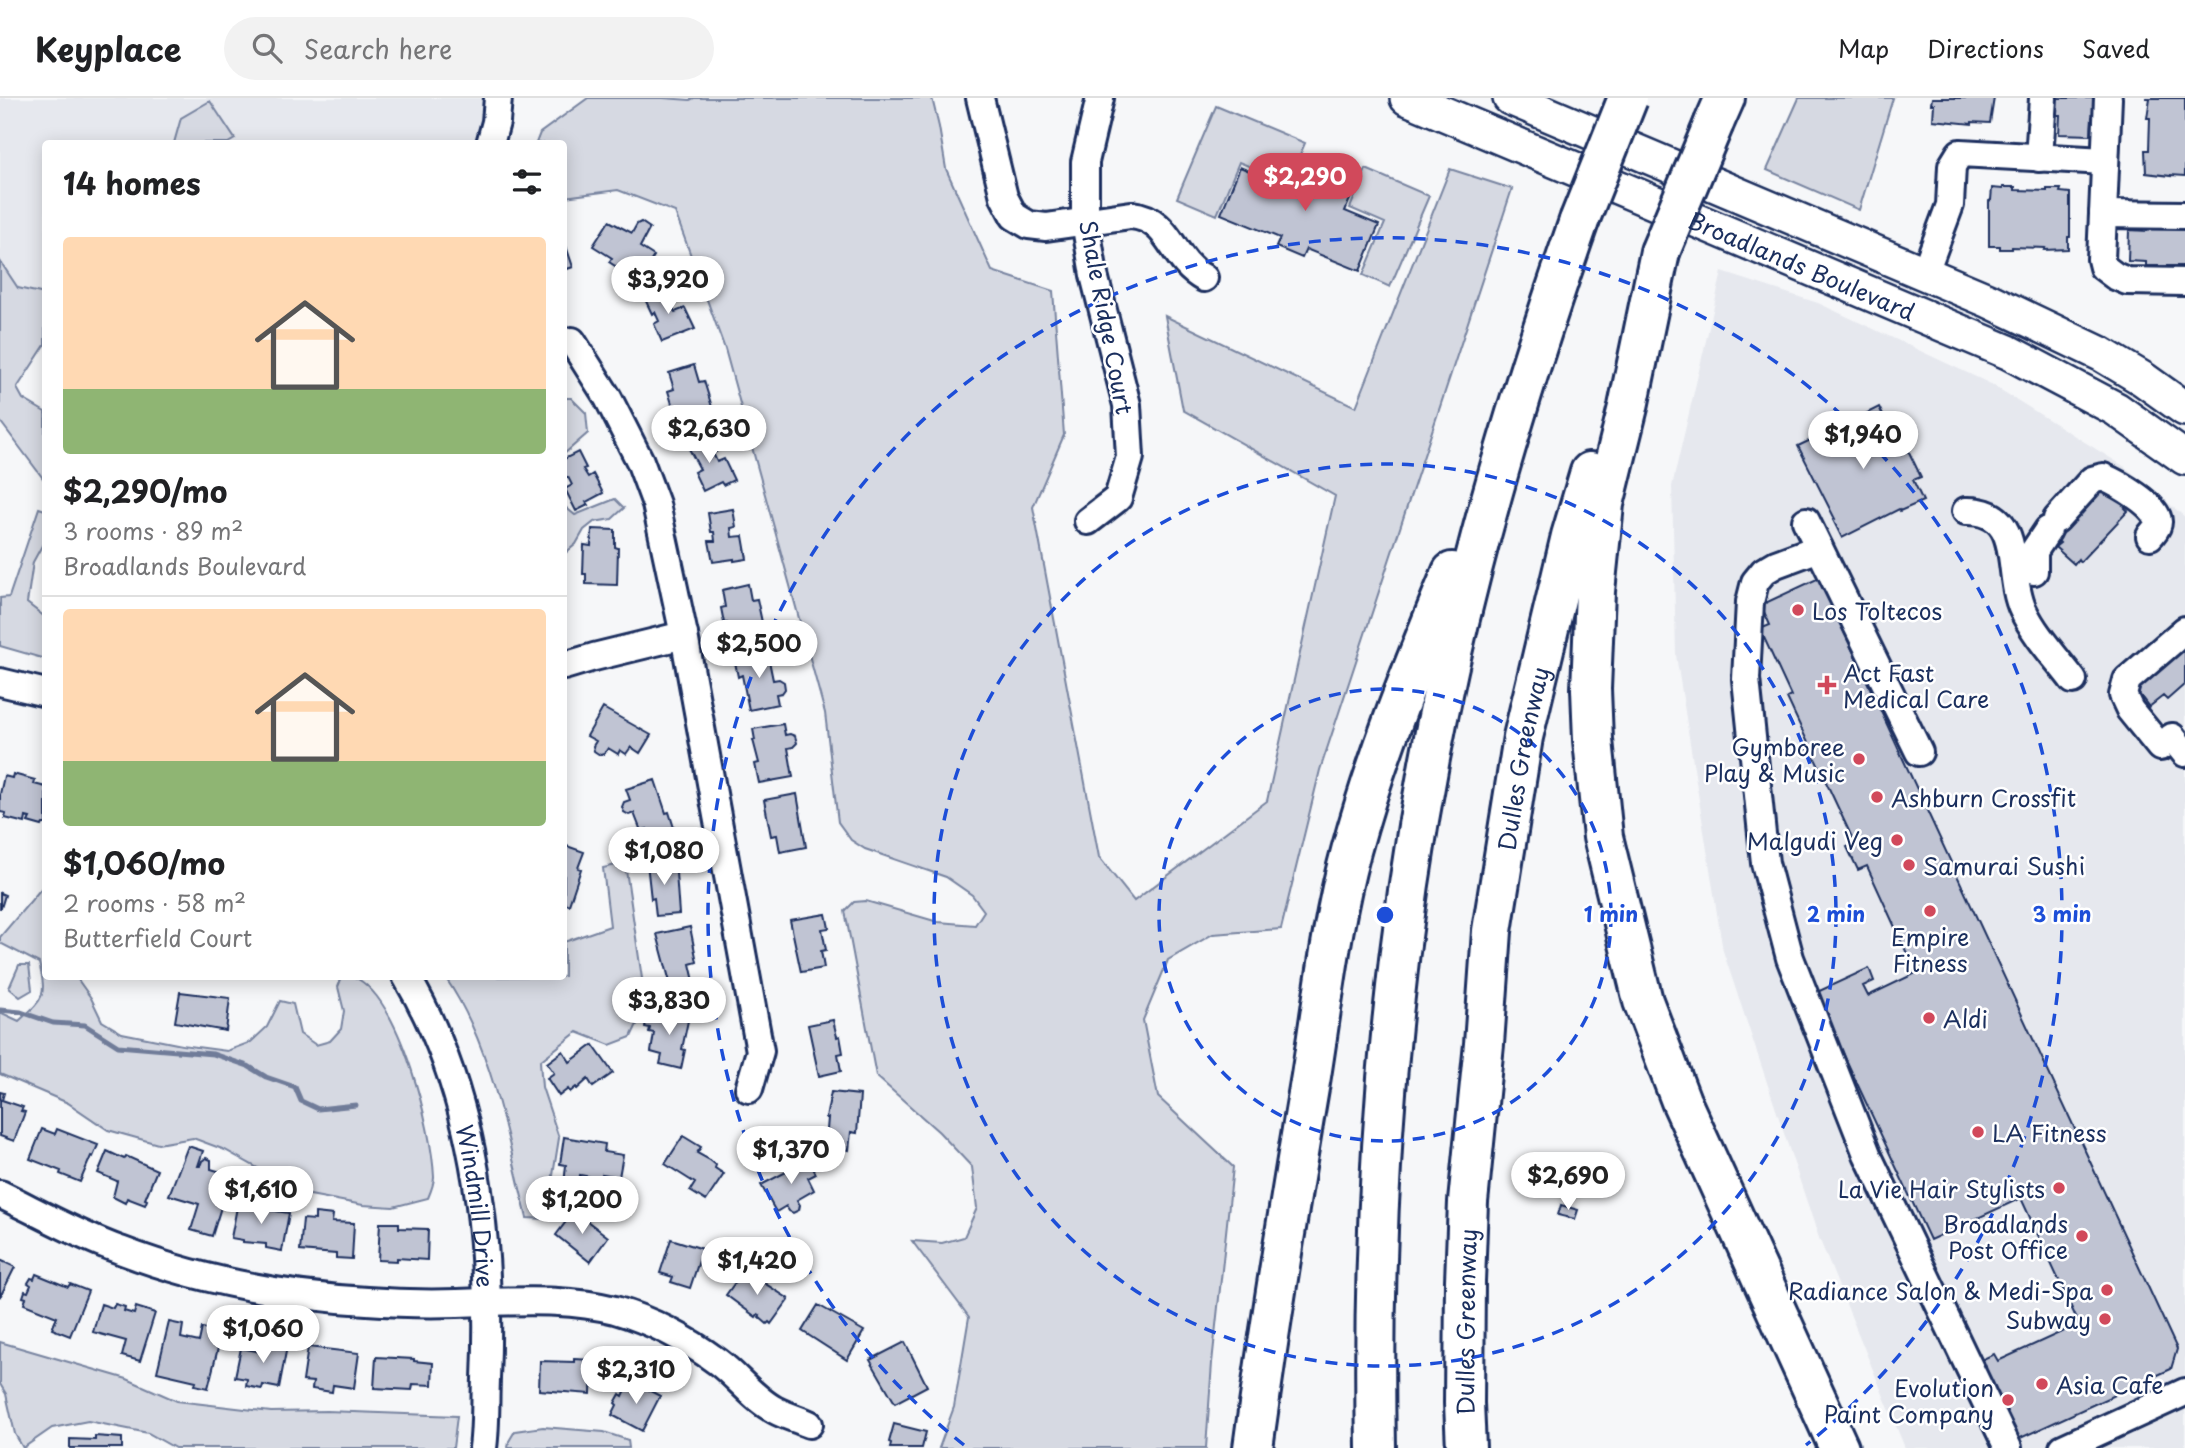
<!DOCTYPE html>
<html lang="en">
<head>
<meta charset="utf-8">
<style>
	body { margin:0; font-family:"Playpen Sans",sans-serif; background:#f2f2f2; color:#202124; height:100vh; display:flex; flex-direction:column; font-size:26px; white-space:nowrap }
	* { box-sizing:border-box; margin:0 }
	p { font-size:23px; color:#757577 }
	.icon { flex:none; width:38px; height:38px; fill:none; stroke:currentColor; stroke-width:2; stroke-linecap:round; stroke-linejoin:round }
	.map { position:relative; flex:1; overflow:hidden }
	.details { position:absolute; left:42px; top:42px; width:525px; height:840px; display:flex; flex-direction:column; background:#fff; border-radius:7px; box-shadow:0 4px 18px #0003 }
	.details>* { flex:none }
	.price { position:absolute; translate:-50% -60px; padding:0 16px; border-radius:24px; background:#fff; color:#222; font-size:23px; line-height:46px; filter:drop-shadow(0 2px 4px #0008) }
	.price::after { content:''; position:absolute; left:50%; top:42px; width:21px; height:16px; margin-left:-10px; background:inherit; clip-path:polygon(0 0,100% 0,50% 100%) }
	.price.on { background:#d1495b; color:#fff }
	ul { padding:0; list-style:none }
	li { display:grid; align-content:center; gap:14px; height:371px; padding:0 21px }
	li+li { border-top:2px solid #e0e0e0 }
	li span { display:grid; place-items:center; height:217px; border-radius:7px; color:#555 }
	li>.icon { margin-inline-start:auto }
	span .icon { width:126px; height:126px; fill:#fffc; stroke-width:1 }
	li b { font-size:30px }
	h2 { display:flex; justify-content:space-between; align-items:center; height:84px; padding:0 21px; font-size:30px }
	header { display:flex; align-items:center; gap:42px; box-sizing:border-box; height:98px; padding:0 35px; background:#fff; border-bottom:2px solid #e0e0e0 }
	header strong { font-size:33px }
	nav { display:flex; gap:38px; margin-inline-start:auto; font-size:24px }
	.search { width:490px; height:63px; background:#f2f2f2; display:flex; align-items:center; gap:18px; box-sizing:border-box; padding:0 24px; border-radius:38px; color:#757577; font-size:26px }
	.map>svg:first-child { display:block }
	.built { fill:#e6e8ee }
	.green { fill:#d6d9e2; stroke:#7884a0; stroke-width:2 }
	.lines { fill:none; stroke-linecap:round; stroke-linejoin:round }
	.stream { stroke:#707c99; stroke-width:5 }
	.building { fill:#c0c4d3; stroke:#1b2f5e; stroke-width:2 }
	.minor-casing { stroke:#1b2f5e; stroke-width:32 }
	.major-casing { stroke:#1b2f5e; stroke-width:38 }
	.highway-casing { stroke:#1b2f5e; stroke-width:44 }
	.minor { stroke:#fff; stroke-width:26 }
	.major { stroke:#fff; stroke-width:33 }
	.highway { stroke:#fff; stroke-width:38 }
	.highway-bridge-casing { stroke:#1b2f5e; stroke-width:44; stroke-linecap:butt }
	.highway-bridge { stroke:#fff; stroke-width:38 }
	.ring { fill:none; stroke:#1d4ed8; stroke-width:3.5; stroke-dasharray:12 9 }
	.poi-dot { fill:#d1495b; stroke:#fff; stroke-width:2.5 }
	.labels { text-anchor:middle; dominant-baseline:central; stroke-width:5; stroke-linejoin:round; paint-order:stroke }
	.street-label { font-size:23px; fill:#1b2f5e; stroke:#fff }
	.poi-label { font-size:23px; fill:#1b2f5e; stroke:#fff; text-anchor:start }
	.centre { fill:#1d4ed8; stroke:#fff; stroke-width:3.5 }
	.ring-label { font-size:21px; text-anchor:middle; font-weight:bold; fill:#1d4ed8; stroke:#fff; stroke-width:5; stroke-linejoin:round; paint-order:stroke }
</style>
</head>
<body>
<header>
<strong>Keyplace</strong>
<div class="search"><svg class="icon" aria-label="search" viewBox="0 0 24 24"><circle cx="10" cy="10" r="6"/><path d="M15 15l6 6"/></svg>Search here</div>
<nav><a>Map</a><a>Directions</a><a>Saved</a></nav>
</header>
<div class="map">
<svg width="2185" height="1350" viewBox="0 0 2185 1350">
	<rect width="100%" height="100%" fill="#f6f7f9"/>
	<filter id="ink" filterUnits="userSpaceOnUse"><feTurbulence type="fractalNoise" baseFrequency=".0143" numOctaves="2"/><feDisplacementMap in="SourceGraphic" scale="14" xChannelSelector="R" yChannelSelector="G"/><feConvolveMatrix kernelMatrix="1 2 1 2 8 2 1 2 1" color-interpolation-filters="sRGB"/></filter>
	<g filter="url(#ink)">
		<path class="built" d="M0,0h483l-3,36 20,9 -454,1 -1,204 -27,-60 -18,-27z
			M1722,174l96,31 173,81 134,83 60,50v931h-280l-86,-210 -96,-287 -47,-296 -4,-169z"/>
		<path class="green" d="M588,0h75l27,2 4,-2h238l7,29 7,42 46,102 61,20 11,144 -31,72 66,350 35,44 133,-100 68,-305 -152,-86 -18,-94 191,91 94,-238 62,20 -192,581 -39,159 -68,5 -45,26 -25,60 15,77 75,70 -21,196 -6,85h-267l15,-41 15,-90 -57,-76 30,2 22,-6 13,-29 -5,-41 -33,-35 -63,-56 -31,-165 9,-9 12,-1 72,21 37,3 9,-14 -12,-16 -26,-18 -81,-28 -14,-9 -13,-18 -13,-109 -100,-364 -50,-137 -57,-22 -54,7v-53l-28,-1 4,-10z
			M1799,0h94l-34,112 -92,-40z
			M210,3l25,38 -7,4h-54l7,-25z
			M1216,8l89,37 -9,21 -18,-8 -8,19 -31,-13 -22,53 -40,-17z
			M1366,71l63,27 -39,91 -27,-12 22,-52 -35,-15z
			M0,163l18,27 27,6v51l-28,43 6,11 22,13v69l-45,-60z
			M564,300h7l15,15 2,20 -24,21z
			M615,401l9,9 -12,11 -18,3 -10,8 -8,14 -12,10v-48l11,9z
			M39,410l6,2v30l-12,22 -6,41 18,14v42l-45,-13v-48l9,-1z
			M625,765l19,129 -4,26 -9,19 -21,8 -33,-13 -37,29 2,26 17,51 -13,81 -19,-1c-20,-80 -35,-173 -82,-241l119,-1v-34l46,-16 -7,-58z
			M45,786l1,92 30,1 15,21 11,23 20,12 60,12 45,6 24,-9 16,-15 13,-26 13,3 7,30 16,11 14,-4 11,-12 3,-18 -6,-24 4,-10c6,-1 11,-1 16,2 43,25 74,150 76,198 0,7 -3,14 -6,21l-35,9 -30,-2 -53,-10 -29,-14 -56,-31 -32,-12 -35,6 -50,-14 -40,-27 -68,-29v-62l19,9c25,-23 28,-24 20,-58l-39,-20v-6z
			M19,867h10l3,25 -12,7 -11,-9z
			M0,1244l127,37 50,22 94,11 56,-1 130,5 -4,32h-278l-27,-15 -60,-12 -36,7 -29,20 -8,-14 -9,-40 -6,-10z
			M543,1329l61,5 24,8 1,8h-121l1,-7 6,-10z"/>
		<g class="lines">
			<path class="stream" d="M0,912l21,2 32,11 32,2 33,21 95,8 35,12 18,11 29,10 6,14 17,8 38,-4"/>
		</g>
		<path class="building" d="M1932,0h62l-4,25 -18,-1v2l-39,-4 1,-16h-3z
			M2057,0h39l-1,19h-3l-1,18 -32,-1 1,-19h-4z
			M2145,0h40v78l-14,-1v1l-25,-3 -1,-23h4l1,-32h-3l3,-20z
			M1317,59l43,18 -15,36 34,14 -19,46 -54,-22 -4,9 -26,-11 4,-9 -59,-24 19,-47 62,26z
			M2003,89h12v3l32,1v-2h14l-1,3 10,1v44h-2v12l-24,1 1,-2 -33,-1v2h-12v-3h-11v-45l2,-1 1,-12 11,1z
			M609,123l23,12 5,-9 4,-2 9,6 -10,19 14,9 -13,21 -16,-10 -2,4 -14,-9 3,-4 -19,-12z
			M2147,129h38v39h-39v-4l-18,-1 1,-31 18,1z
			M564,145h1l8,24 -9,3z
			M666,189l8,15 -3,2 4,8 10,-4 10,21 -33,13 -8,-18 5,-3 -4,-9 -3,2 -8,-17z
			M694,267l5,17 5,-1 8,26 -3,1 3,9 -29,9 -7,-20 -3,1 -5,-16 6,-2 -5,-16z
			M1879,309l9,19 7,-3 26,54 -8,3 10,21 -23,10 -1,-2 -57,29 -9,-18 2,-1 -37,-73 19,-9 1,1z
			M708,337l8,17 -3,1 4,9 7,-3 10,21 -11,5 -2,-3 -18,9 -9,-19 6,-3 -13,-24z
			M578,354l8,16 -3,1 5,8 5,-3 10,19 -17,9 2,3 -12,6 -11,-22 7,-4 -4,-8h-4v-18z
			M2104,390l26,15 -5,5 3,3 -48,51 -2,-3 -4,5 -19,-17 5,-4 -3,-3z
			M733,411l3,18 -5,1 1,9 11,-1 4,23 -13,2v-2l-21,3 -4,-21h6l-1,-9h-3l-3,-19z
			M592,431l23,1v17l3,1 -1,37 -31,-1v-10h-3l1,-29 7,1z
			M1819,480l358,771 -6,20 -157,72 -33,-72 5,-2 -3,-8 11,-5 4,7 81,-37 -58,-126 -91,42 -115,-247 54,-25 5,13 -11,5 5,10 48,-23 -49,-107 -9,4 -11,-23 8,-3 -43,-92 -9,4 -2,-4 9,-5 -23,-49 4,-2 -31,-67 10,-4 -9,-20z
			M748,486l3,16 6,-1 6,28h-4l2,10 -30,6 -4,-20h-3l-3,-15 4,-1 -3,-17z
			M2185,549v37l-18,16 -4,-4 -14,11 -16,-21z
			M767,553l6,29 6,-1 5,3 1,7 -3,4 -6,1 2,10 -29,6 -7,-35 -4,2 -4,-20z
			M603,610l48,27 -11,18 -9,-6 -5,7 -6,-4 -2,4 -10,-6 -4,6 -4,1 -6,-4 -1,-5 3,-5 -9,-5z
			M783,626l2,11 5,-1 5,2 2,7 -4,4 -5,1 5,29 -34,6 -4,-19 4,-1 -6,-23h2l-2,-11z
			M13,676l22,6 -1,4 12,3v37h-3l-1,2 -14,-4 2,-4 -4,-1 -1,6 -20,-5 1,-5 -6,-1v-18l4,-18 8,2z
			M655,682l11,33 3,-1 6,19 -25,8 -3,-10 -6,2 -7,-18 -5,2 -5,-3 -2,-5 2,-5 6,-2 -4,-11z
			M797,696l9,53 -26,5 -3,-17 -6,1 -7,-36z
			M564,747l20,7 -6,16 3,1 -12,36 -5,-2z
			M675,761l4,55 -23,2 -2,-18 -3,1 -4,-36z
			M0,795l5,2 -4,13h-1z
			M826,816l3,14 -7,1 4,21 -5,1 3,17 -23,4 -11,-52z
			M690,829l7,35 -7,2 4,17 -23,5 -14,-52z
			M180,894l50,6 -4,33 -51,-9z
			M660,911l29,7 -7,33 3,1 -4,19 -21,-5 2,-9 -11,-3 3,-19 -5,-1 1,-4 -5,-1 1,-6 5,1 1,-4 5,1z
			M833,922l4,17 3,-1 3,17 -5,1 3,17 -22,5 -11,-51z
			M593,947l20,28 -20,14 -5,-8 -11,10 -1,-2 -6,5 -2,-3 -9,7 -12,-18 7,-5 -7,-10 16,-12 7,11z
			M0,994l4,1 -2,7 21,7 -2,4 4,1 -11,29 -14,-5z
			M831,994l29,3 -3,38 -6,-1 -2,18 -21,-3 1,-17h-2l1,-12h-2z
			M42,1031l13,5 2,-5 41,16 -5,12 -2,-1 -11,26 -20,-8 1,-3 -31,-12z
			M683,1038l18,11 -4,6 13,7 6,5 -1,3 9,6 -18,27 -16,-10 5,-8 -30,-19z
			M564,1039l41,7 -1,8 19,3 -4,22 -17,-3 -1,5 -21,-4 -2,12 -14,-2 2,-20 -6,-1z
			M188,1048l15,5 -5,15h2l2,-5 4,-3 5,2v9l20,6 -19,61 -21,-6 8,-26 -30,-9z
			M107,1053l17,8 2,-3 31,14 -12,29 2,1 -2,5 -18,-7 -2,5 -12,-6 4,-16 -19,-8z
			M807,1057l9,19 -8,4 6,12 -17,10 3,5 -1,5 -6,3 -4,-2 -3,-5 -10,6 -15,-27 31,-16 -3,-4z
			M249,1105l19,3v4l21,3 -7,38 -16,-3v-4l-23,-2v-2l-12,-2 6,-31 11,2z
			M1561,1107l17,5 -3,9 -17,-4z
			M574,1113l34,26 -18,25 -34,-27z
			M315,1115l18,2 -1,7 22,1 -2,36 -16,-1v-4l-36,-3 3,-32 12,1z
			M380,1125h19v5l29,1 -1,31 -30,-2v3l-19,-1z
			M671,1141l32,10 -13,39 -19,-6 2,-5 -13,-4z
			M0,1162l15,7 -15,30z
			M744,1172l45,29 -18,25 -2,-2 -2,2 -8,-7 1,-2 -2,-1 -2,3 -30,-22z
			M36,1176l32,13 2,-3 18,7 -18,45 -18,-7 5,-12 -33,-13 2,-6 -3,-1 2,-6 3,1 3,-7 -3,-2 3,-5 3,1z
			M101,1206l12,4 2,-4 10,3 -1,4 10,3 2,-7 19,6 -15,48 -18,-5 4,-15 -33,-9z
			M818,1207l46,26 -17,29 -45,-29z
			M169,1224l14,3 -2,13 18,4 3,-14 20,4 -14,56 -13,-3 1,-4 -39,-9z
			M269,1239l19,4 -9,47 -16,-3 -1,4 -16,-3 1,-7 -12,-2 6,-29 25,5z
			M905,1244l22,44 -32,17 -25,-43z
			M308,1249l51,6 -5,35 -21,-3 -1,7 -20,-3 1,-7 -10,-1z
			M376,1259l38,2v2l19,2 -1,22 -19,-1 -1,6 -38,-2z
			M574,1261l18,1 -1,34 -52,-4 1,-29 34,1z
			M628,1287l9,4 2,-4 21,11 -18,35 -30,-16 5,-10 -2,-2 5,-9 3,2z
			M894,1326l32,8 -4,16h-32l1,-5 -2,-1z
			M95,1338l27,2v10h-52v-9l25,1z"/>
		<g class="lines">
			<g class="minor-casing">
				<g id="minor">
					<path d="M980,0l24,99 10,19 15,9 17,2 85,-12c41,4 39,45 73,63"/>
					<path d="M2108,0l-5,116 -2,45 2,8 12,9 12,5 58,1"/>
					<path d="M490,46l6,-22 2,-24"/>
					<path d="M2039,60l4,-60"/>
					<path d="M2103,116l82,1"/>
					<path d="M1925,174l25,-67 2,-39 8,-13 145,8"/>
					<path d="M572,243l36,57 32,63 16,43 28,131 76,416 -11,38"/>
					<path d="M1966,413c60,-1 39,61 57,99 11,24 34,49 50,70"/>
					<path d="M2057,421l35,-39 11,-3c14,6 56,29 55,45 0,6 -5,10 -8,14"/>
					<path d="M1088,423l30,-23 12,-41 -3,-52 -33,-130 -9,-54v-59l15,-64"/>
					<path d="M1806,423l113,231"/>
					<path d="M1819,450l-43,16 -12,7 -9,11 -5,20 -4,77 19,184 25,95 77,196 141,294"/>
					<path d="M2034,473v-20l14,-21"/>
					<path d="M564,568l30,-9 90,-22"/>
					<path d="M0,584l46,11"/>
					<path d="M2172,639l13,16"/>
					<path d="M2160,649l-30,-37 -7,-15 4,-15 58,-50"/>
					<path id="s1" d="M406,878c71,119 86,268 80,403 -1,23 0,46 -3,69"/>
					<path d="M0,1096c39,19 78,41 120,56 78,30 164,46 247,51 39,3 78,3 117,1 44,-1 88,-3 131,8 38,11 72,29 103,52 19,14 37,38 57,48 11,6 23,9 34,14"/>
					<path d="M2063,1350l122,-56"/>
				</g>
			</g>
			<g class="major-casing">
				<g id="major">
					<path id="s2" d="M1407,0l601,254 108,57 69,49"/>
					<path d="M1510,0l480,203 111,53 42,25 42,30"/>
				</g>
			</g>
			<g class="highway-casing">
				<g id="highway">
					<path d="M1714,25l11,-25"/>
					<path d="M1660,154l-32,155 -24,97 -9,87 -4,98 2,51 10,97 40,164 38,100 158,347"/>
					<path d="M1253,1350c17,-125 37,-248 58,-372 12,-75 20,-151 40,-225 26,-96 63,-187 101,-279"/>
					<path d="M1376,1350c-6,-295 22,-593 96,-878 30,-118 67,-234 107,-349"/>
					<path id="s3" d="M1466,1350l-2,-45 1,-122 3,-79 16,-158 8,-113 31,-194 48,-201 19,-64"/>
				</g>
			</g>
			<use href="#minor" class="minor"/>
			<use href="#major" class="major"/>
			<use href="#highway" class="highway"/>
			<g class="highway-bridge-casing">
				<path id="highway-bridge" d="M1579,123l49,-123
					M1660,154l54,-129"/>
			</g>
			<use href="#highway-bridge" class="highway-bridge"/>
		</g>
	</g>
	<g class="ring">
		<circle cx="1385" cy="817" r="226"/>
		<circle cx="1385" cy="817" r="451"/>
		<path d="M964 1347A677 677 0 1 1 1806 1347"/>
	</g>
	<g class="poi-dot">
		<circle cx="1798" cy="512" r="7"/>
		<path d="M1823.5 576.5h7v7h7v7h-7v7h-7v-7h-7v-7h7z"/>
		<circle cx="1859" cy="661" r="7"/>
		<circle cx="1877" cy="699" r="7"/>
		<circle cx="1897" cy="742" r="7"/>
		<circle cx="1909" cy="767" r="7"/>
		<circle cx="1930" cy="813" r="7"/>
		<circle cx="1929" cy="920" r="7"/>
		<circle cx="1978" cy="1034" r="7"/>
		<circle cx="2059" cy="1090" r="7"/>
		<circle cx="2082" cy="1138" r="7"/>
		<circle cx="2107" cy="1192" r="7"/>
		<circle cx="2105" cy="1221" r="7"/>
		<circle cx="2042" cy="1286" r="7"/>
		<circle cx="2008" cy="1302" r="7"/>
	</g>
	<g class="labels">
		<g class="street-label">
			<text stroke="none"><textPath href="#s2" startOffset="429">Broadlands Boulevard</textPath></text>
			<text transform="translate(1107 219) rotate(79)">Shale Ridge Court</text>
			<text stroke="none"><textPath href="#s3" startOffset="693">Dulles Greenway</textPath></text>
			<text stroke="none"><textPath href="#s1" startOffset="243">Windmill Drive</textPath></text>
			<text stroke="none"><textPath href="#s3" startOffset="126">Dulles Greenway</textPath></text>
		</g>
		<g class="poi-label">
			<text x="1812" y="512">Los Toltecos</text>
			<text x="1843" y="574">Act Fast<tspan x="1843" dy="26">Medical Care</tspan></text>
			<text x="1845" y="648" text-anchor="end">Gymboree<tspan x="1845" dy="26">Play &amp; Music</tspan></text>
			<text x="1891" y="699">Ashburn Crossfit</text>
			<text x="1883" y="742" text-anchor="end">Malgudi Veg</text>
			<text x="1923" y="767">Samurai Sushi</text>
			<text x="1930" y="838" text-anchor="middle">Empire<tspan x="1930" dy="26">Fitness</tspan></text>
			<text x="1943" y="920">Aldi</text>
			<text x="1992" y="1034">LA Fitness</text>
			<text x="2045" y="1090" text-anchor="end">La Vie Hair Stylists</text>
			<text x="2068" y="1125" text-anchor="end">Broadlands<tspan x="2068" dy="26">Post Office</tspan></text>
			<text x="2093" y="1192" text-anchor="end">Radiance Salon &amp; Medi-Spa</text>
			<text x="2091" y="1221" text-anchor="end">Subway</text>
			<text x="2056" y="1286">Asia Cafe</text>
			<text x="1994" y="1289" text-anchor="end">Evolution<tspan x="1994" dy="26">Paint Company</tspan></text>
		</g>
	</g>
	<circle cx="1385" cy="817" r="10" class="centre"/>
	<g class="ring-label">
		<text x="1611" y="824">1 min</text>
		<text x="1836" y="824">2 min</text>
		<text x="2062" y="824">3 min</text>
	</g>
</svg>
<b class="price on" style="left:1305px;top:115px">$2,290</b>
<b class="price" style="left:668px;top:218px">$3,920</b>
<b class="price" style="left:709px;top:367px">$2,630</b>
<b class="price" style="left:1863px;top:373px">$1,940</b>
<b class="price" style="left:759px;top:582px">$2,500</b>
<b class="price" style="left:664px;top:789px">$1,080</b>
<b class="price" style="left:669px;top:939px">$3,830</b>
<b class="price" style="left:791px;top:1088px">$1,370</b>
<b class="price" style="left:1568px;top:1114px">$2,690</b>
<b class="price" style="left:261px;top:1128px">$1,610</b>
<b class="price" style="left:582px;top:1138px">$1,200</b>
<b class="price" style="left:757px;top:1199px">$1,420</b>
<b class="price" style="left:263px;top:1267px">$1,060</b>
<b class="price" style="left:636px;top:1308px">$2,310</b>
<section class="details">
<h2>14 homes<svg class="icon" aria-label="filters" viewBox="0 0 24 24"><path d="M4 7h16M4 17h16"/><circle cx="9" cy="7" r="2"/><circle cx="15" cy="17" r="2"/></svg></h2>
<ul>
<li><span style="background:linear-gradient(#ffd9b3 70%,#8fb573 0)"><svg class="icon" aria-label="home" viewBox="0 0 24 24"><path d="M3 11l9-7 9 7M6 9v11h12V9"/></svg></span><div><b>$2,290/mo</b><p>3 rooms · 89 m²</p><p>Broadlands Boulevard</p></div></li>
<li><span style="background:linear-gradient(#ffd9b3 70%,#8fb573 0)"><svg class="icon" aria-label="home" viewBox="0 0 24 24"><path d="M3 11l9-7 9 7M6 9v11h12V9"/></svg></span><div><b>$1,060/mo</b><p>2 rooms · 58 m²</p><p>Butterfield Court</p></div></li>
</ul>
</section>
</div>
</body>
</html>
